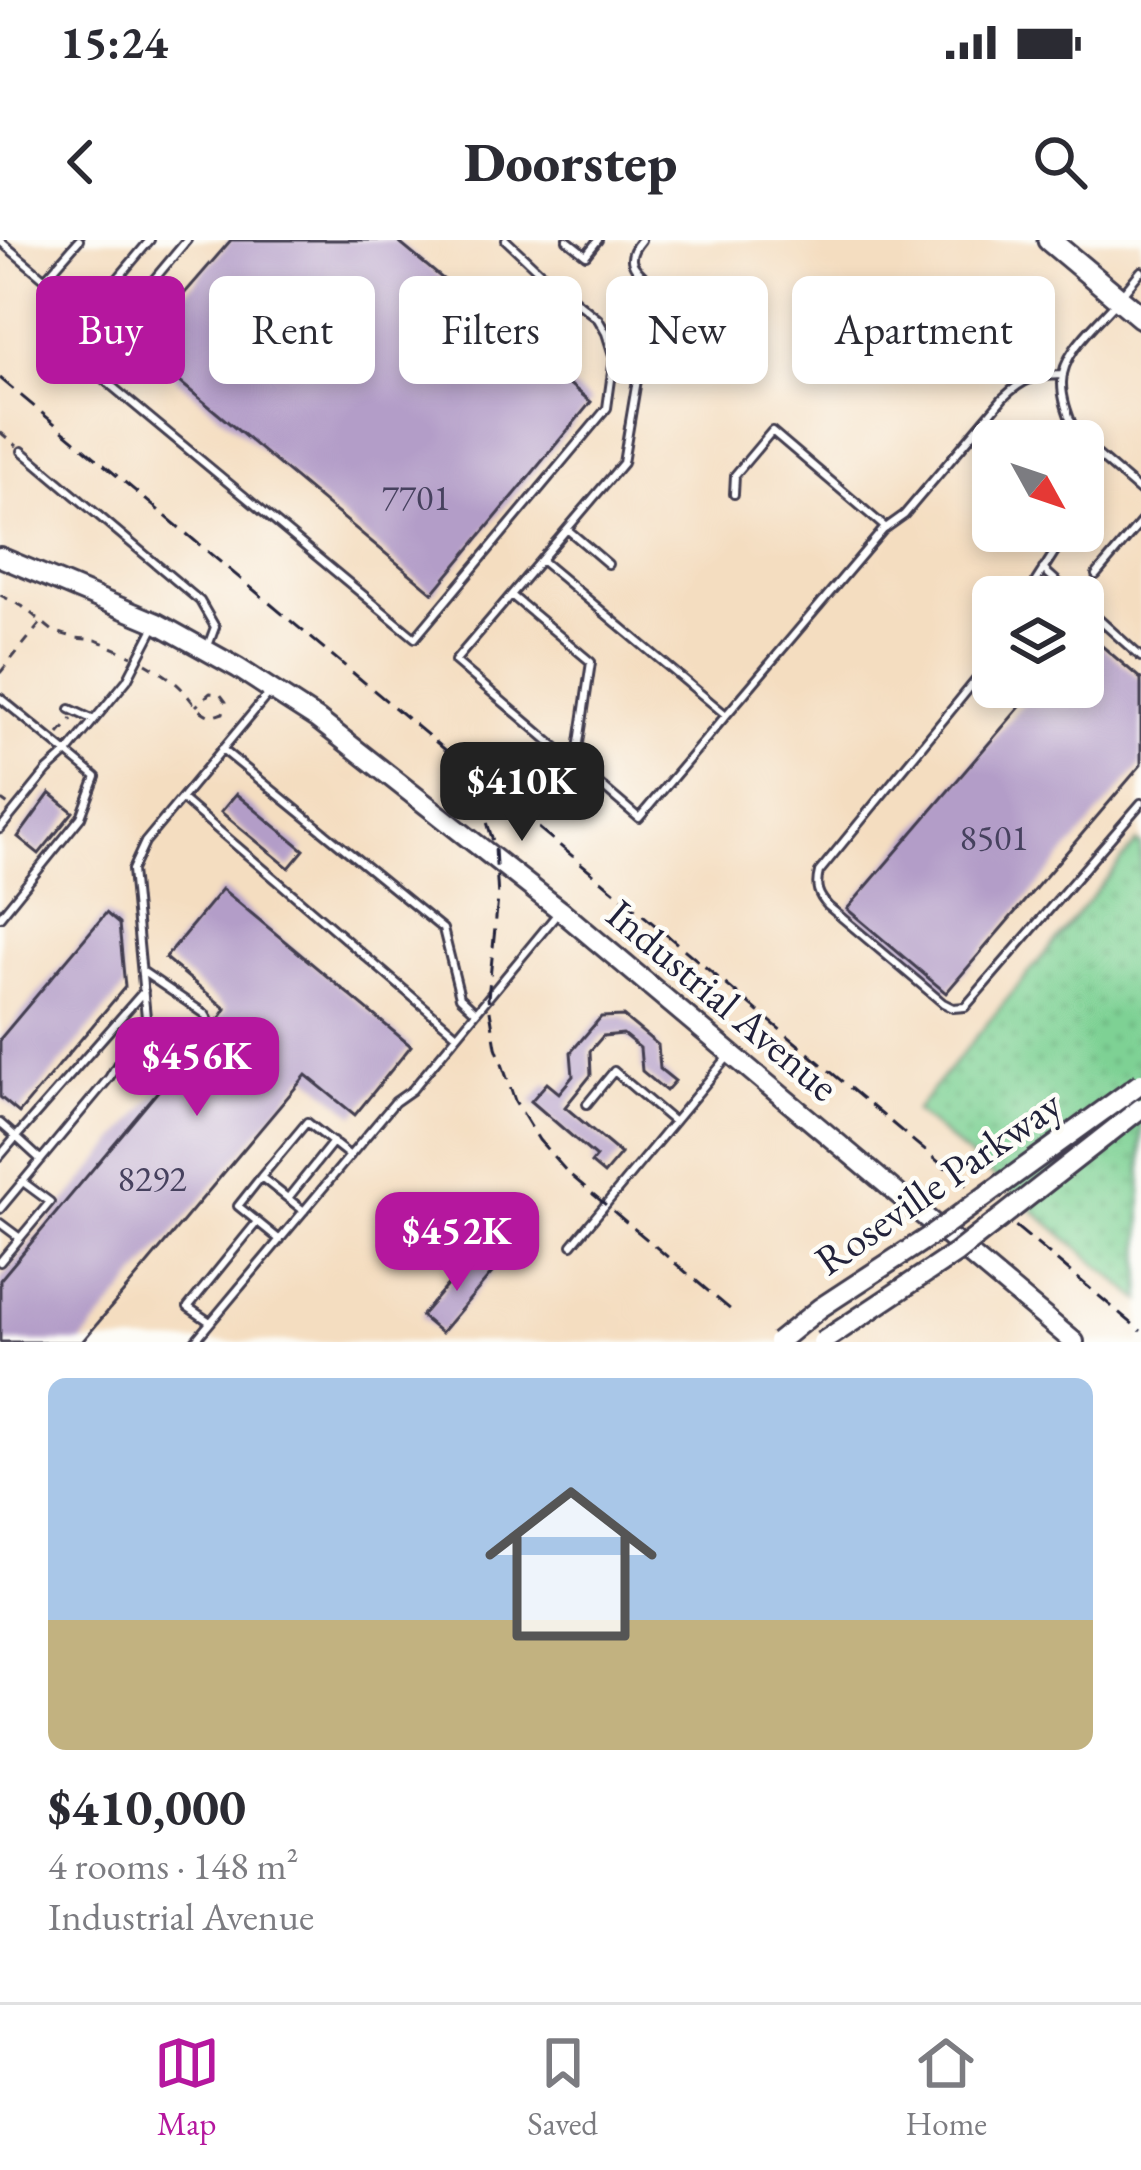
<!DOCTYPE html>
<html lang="en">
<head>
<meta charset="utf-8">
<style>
	body { margin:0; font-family:"EB Garamond",serif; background:#f7f7f7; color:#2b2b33; height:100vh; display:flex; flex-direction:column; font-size:45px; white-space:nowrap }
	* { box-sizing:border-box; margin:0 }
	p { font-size:39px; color:#7c7c81 }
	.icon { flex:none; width:66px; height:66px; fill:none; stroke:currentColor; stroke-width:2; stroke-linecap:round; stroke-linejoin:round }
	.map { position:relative; height:1102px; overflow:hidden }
	.sheet { display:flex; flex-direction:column; background:#fff; flex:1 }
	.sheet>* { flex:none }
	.guide { position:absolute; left:36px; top:36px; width:1071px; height:108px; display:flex; gap:24px }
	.needle { width:78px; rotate:130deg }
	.tools { position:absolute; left:972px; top:180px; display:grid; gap:24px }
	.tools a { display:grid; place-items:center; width:132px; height:132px; border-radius:18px; background:#fff; box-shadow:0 6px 18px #0003; font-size:60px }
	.price { position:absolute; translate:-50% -102px; padding:0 27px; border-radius:24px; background:#b5179e; color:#fff; font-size:39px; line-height:78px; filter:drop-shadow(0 3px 6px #0008) }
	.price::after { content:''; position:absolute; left:50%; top:72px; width:36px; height:27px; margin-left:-18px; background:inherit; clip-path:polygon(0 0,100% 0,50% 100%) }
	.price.on { background:#222; color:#fff }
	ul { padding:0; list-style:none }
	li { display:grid; align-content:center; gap:24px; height:636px; padding:0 48px }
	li+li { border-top:3px solid #e1e1e2 }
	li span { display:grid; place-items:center; height:372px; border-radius:18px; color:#555 }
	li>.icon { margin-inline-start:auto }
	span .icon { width:216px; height:216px; fill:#fffc; stroke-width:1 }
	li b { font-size:51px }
	.chip { padding:0 42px; border-radius:18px; background:#fff; box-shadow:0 6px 18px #0003; font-size:42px; line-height:108px }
	.chip.on { background:#b5179e; color:#fff }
	.status { display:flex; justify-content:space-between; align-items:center; height:84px; padding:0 60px; background:#fff; direction:ltr }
	.status svg { height:33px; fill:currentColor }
	header { display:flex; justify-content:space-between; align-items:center; height:156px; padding:0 48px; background:#fff; font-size:54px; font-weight:800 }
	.tab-bar { display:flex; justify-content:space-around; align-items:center; height:168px; border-top:3px solid #e1e1e2; background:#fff; font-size:33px; color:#7c7c81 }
	.tab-bar a { display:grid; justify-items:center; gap:6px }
	.tab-bar .on { color:#b5179e }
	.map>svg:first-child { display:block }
	.grass { fill:url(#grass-dots); stroke:#507a68; stroke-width:3 }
	.building { fill:#b39dc8 }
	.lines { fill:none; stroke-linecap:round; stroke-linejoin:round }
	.lane-casing { stroke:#423e4f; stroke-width:12 }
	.secondary-casing { stroke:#423e4f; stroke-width:24 }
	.primary-casing { stroke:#423e4f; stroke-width:27 }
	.path { stroke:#423e4f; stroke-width:3; stroke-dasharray:9 9; stroke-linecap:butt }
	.lane { stroke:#fff; stroke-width:6 }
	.secondary { stroke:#fff; stroke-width:18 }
	.primary { stroke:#fff; stroke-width:21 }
	.rail { stroke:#22223b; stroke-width:3; stroke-dasharray:18 9; stroke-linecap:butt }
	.secondary-bridge-casing { stroke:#423e4f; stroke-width:24; stroke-linecap:butt }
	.secondary-bridge { stroke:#fff; stroke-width:18 }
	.labels { text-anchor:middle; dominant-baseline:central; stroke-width:9; stroke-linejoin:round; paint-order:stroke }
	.number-label { font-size:36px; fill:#46415e }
	.street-label { font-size:42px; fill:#22223b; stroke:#fdfcf7 }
</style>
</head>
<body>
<div class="status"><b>15:24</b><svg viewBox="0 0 49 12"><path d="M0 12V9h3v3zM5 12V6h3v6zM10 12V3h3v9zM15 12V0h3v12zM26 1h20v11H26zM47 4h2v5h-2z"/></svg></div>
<header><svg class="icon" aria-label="back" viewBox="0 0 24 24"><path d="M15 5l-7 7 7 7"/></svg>Doorstep<svg class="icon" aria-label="search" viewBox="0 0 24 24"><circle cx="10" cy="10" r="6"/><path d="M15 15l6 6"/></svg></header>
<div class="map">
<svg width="1141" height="1102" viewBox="0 0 1141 1102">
	<defs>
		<pattern id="grass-dots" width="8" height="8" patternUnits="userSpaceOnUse" patternTransform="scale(3)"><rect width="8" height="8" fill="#7ed194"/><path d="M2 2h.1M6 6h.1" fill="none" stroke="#6db380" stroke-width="1.8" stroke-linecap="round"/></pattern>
	</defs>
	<rect width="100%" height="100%" fill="#fdfcf7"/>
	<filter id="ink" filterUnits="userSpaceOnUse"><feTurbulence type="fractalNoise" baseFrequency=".00833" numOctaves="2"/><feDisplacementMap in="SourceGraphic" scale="24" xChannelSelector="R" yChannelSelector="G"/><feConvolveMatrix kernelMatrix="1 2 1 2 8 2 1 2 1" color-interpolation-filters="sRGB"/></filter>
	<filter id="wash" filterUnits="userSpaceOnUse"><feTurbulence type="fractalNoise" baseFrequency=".004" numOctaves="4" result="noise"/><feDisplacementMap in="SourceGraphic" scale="48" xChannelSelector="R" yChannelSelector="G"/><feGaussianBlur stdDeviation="2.7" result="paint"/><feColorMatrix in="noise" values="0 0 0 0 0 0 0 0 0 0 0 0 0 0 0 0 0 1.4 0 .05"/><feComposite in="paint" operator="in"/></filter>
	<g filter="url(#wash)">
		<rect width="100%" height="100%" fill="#f4ddc0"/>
		<path class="grass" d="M1137,602l4,3v456l-226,-190z"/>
		<g id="blocks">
			<path class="building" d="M231,0h165l195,162 -158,191 -295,-246z
				M1083,390l58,49v86l-195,228 -99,-84 190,-222h46z
				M50,553l23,19 -34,42 -21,-17z
				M236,554l68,56 -15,18 -68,-56z
				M222,649l189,157 -56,69 -49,-40 -224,267h-82v-62l194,-232 12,-9 20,-30 -61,-51z
				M106,673l13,11 6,63 -106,126 -19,-16v-58z
				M623,776l35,29 2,24 15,12 -9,10 -24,-20 -2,-23 -17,-14 -20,2 -13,15 1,24 -26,32 56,47 -17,20 -13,-11 5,-6 -65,-56 16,-18 12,10 14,-17 -2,-24 30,-35z
				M472,1016l20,17 -51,60 -20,-17z"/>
		</g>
	</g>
	<g filter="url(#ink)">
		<use href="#blocks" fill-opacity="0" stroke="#423e4f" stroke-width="3"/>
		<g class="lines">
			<g class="lane-casing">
				<path id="lane" d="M187,0l-103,123 331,275 192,-230 7,-50 -8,-25 -8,-14 -58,-47 -34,-32
					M567,0l19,15 12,-15
					M641,0c-19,22 -5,29 12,45l-30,178 -168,198 184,157 244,-288 21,-15 99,-117c22,-21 30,-22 60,-23
					M0,1l45,38 34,-39
					M1123,53l18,-22
					M63,104l87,-104
					M1078,201c-6,-18 -16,-38 -16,-57 -1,-31 34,-59 53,-81
					M1083,209h8l50,43
					M22,211l178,150 15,26 -7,19
					M1083,217l2,30 -2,13
					M734,254l1,-19 37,-44 114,97
					M567,289l41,35
					M541,320l185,155
					M1043,329l31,28
					M1096,335l45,-53
					M511,355l80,67 -15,101
					M1033,357l3,-16 32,-50
					M1083,365l58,52
					M993,419l-174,213c-4,15 -1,23 9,34l115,97 10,5 12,-1 176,-204
					M0,458l67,55 -20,18 -47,58
					M70,469l24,11 33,-40 28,-54
					M222,509l221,180 17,68 16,15
					M182,559l275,236
					M0,677l81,-100 15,-40 -29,-24 27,-33
					M142,731l63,43 3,5c-4,13 -10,19 -22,24l-39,-15
					M587,864l27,-33 60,51
					M0,883l16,14 128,-146
					M0,916l16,-19 25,23
					M261,937l-23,29 42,34
					M288,958l45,-56
					M0,969l109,-131 9,-15 29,-35 -15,-158 13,-28 125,-150
					M304,971l-43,-34 46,-55 43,34
					M0,983l20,15
					M572,1005l155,-187
					M0,1022l50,-60 -27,-20
					M210,1082l-22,-15 69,-85
					M194,1102l201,-240 17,-12 146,-177"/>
			</g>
			<g class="secondary-casing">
				<path id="secondary" d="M0,317l157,66 81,45 79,51 243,191 514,432"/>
			</g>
			<g class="primary-casing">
				<path id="primary" d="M1049,0l92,77"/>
			</g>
			<path class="path" d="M0,192l17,14
				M0,355l22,11 31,25 23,7 20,2 36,16
				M146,423c12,7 25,15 35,25 7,7 13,18 22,24 9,6 10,4 20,1l3,-11 -6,-8 -10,-1 -14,13
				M0,433l40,-49
				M59,494l13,-15
				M0,559l10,7"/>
			<use href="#lane" class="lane"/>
			<use href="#secondary" class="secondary"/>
			<use href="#primary" class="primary"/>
			<path class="rail" d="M0,138l1141,953
				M463,535l20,34 12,39 3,50 -10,100 8,49 19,54 24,39 29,33 164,138"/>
			<g class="secondary-bridge-casing">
				<path id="secondary-bridge" d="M778,1102l42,-34 113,-74 208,-151
					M822,1102l134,-89 185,-145"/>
			</g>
			<use href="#secondary-bridge" class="secondary-bridge"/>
		</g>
	</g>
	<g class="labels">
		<g class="number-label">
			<text x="416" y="257">7701</text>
			<text x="994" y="597">8501</text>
			<text x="152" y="938">8292</text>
		</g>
		<g class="street-label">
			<text transform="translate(723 760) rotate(40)">Industrial Avenue</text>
			<text transform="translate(938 942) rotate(-35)">Roseville Parkway</text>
		</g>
	</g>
</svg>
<div class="tools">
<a><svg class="needle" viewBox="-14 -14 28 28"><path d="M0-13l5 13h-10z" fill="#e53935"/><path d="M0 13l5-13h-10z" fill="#7c7c81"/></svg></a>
<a><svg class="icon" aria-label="layers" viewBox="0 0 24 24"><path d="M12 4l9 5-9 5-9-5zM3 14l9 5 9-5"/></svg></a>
</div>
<b class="price on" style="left:522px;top:604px">$410K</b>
<b class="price" style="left:197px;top:879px">$456K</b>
<b class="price" style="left:457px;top:1054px">$452K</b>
<div class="guide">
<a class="chip on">Buy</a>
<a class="chip">Rent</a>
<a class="chip">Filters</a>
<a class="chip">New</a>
<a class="chip">Apartment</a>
</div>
</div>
<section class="sheet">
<ul>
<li><span style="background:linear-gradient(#a9c7e8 65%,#c2b280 0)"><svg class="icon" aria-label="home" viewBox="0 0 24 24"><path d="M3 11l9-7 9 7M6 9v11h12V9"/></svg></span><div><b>$410,000</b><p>4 rooms · 148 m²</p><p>Industrial Avenue</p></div></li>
</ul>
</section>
<nav class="tab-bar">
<a class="on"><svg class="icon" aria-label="map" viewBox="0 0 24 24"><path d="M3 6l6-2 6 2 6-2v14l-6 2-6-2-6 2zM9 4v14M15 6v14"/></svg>Map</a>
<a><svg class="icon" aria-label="saved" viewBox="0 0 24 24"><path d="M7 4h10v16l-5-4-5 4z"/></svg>Saved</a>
<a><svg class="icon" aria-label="home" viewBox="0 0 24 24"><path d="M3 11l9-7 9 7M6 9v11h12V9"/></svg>Home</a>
</nav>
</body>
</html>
